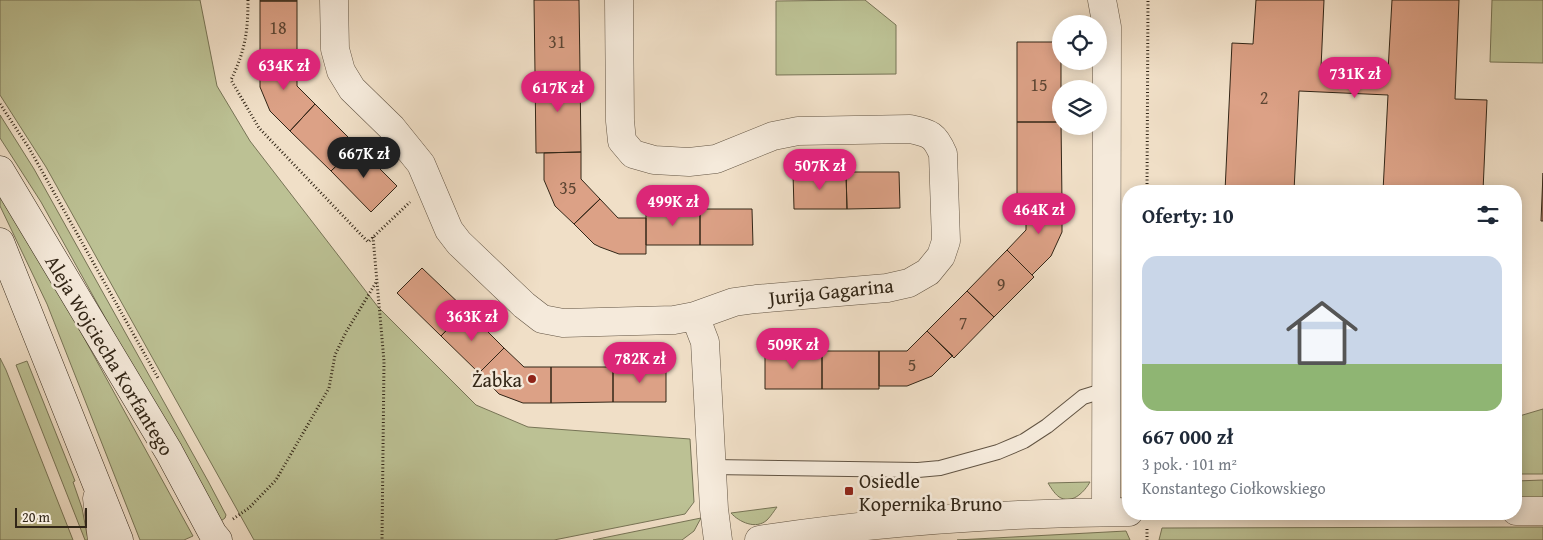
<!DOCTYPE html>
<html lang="pl">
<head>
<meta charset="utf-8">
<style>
	body { margin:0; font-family:"Gentium Book Plus",serif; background:#f2f2f3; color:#1f2937; height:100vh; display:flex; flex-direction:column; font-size:19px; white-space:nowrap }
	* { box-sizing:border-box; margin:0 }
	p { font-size:16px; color:#747a83 }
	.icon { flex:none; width:28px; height:28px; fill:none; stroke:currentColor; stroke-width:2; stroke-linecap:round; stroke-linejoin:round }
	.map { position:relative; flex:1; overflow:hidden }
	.panel { position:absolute; left:1122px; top:185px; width:400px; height:335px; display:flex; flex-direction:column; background:#fff; border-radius:20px; box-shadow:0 2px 12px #0003 }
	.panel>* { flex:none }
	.fabs { position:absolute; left:1052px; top:15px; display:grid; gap:10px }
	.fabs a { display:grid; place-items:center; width:55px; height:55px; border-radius:50%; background:#fff; box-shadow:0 2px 12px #0003; font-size:25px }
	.scale { position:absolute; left:15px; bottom:12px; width:72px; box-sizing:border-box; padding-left:5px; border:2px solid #322617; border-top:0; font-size:14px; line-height:18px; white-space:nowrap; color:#322617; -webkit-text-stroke:4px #f5eadb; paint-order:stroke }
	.price { position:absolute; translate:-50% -42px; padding:0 11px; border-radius:18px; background:#db2777; color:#fff; font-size:16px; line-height:32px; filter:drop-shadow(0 1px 2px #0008) }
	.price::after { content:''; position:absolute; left:50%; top:30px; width:15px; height:11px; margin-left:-8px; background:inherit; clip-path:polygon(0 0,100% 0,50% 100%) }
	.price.current { background:#222; color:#fff }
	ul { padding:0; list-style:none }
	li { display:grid; align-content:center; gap:10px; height:265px; padding:0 20px }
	li span { display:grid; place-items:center; height:155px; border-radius:15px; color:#555 }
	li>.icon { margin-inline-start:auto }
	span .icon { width:90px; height:90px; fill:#fffc; stroke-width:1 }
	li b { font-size:21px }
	h2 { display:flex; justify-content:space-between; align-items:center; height:60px; padding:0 20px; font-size:21px }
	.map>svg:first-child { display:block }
	.green { fill:#bcc194; stroke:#777456 }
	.building { fill:#dca186; stroke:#322617 }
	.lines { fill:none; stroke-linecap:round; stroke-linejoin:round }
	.service-casing { stroke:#625443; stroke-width:16 }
	.minor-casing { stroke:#625443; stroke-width:29 }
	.tertiary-casing { stroke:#625443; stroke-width:29 }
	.secondary-casing { stroke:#322617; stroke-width:29 }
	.path { stroke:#322617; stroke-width:3; stroke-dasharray:1 2.5; stroke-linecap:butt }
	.service { stroke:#f5eadb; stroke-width:14 }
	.minor { stroke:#f5eadb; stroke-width:28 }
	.tertiary { stroke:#f5eadb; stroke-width:28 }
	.secondary { stroke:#f5eadb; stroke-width:28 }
	.poi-dot { fill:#8f2418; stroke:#f5eadb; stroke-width:2 }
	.labels { text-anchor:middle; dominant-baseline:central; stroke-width:5; stroke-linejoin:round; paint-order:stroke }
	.number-label { font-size:18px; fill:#5c4533 }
	.street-label { font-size:20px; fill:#322617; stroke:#f5eadb }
	.poi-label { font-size:20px; fill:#322617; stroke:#f5eadb; text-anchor:end }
</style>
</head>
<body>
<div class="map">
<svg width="1543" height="540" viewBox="0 0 1543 540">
	<rect width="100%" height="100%" fill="#f0dfc7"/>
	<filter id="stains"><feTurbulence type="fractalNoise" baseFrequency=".004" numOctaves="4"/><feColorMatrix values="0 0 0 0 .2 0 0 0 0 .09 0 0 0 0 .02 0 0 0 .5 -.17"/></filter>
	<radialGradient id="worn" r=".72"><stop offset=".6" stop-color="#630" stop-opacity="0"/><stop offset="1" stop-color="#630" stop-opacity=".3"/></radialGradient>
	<path class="green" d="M0,0h200l17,86 33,55 128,166 98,98 52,22 162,12 4,63 -9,12 -131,26h-300l-208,-373 -46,-72z
		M865,0l31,25v49l-120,1v-74z
		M1492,0h51v63l-53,-1z
		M0,115l34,54 174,312 18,34 -1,3 -4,3 -13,-18 -167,-301 -41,-64z
		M0,185l193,351 -9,4h-44l-93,-236 -47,-98z
		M0,358l6,12 67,170h-73z
		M27,361l48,120 -2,1 9,26 6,32h-3l-69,-175z
		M1543,409v65h-27v-57z
		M1543,480v19h-27v-18z
		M1090,482c-5,9 -17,22 -29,16 -5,-2 -10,-10 -13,-15z
		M777,507c-3,4 -6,9 -10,13 -11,10 -28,2 -36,-7z
		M701,518l-7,13 -12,9h-89z
		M1543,527v13h-384l3,-12z
		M1126,531l4,9h-173z"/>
	<path class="building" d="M260,0h37v1h-37z
		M534,0h45l1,72 -45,1z
		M1256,0h68l-3,68 67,3 4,-71h67l-4,99 32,1 -4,91h-100l5,-96 -89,-4 -5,100h-69l7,-148 21,1z
		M260,1h37v58h-37z
		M1017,42h44v80h-44z
		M260,59h37v27l18,18 -25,27 -20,-20 -10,-24z
		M580,72l1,80 -45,1 -1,-80z
		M315,104l42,42 -26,25 -41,-40z
		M1017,122h44l1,80h-45z
		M357,146l40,40 -26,26 -40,-41z
		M581,152v27l19,20 -26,25 -19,-18 -11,-26v-27z
		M846,172h53l1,36 -53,1z
		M846,172l1,37h-53l-1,-36z
		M1543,173v48h-2z
		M600,199l18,19h28v36h-27l-19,-7 -6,-3 -20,-20z
		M1026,202h36v30l-11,24 -19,19 -25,-25 19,-20z
		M646,209h54v36h-54z
		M700,209h52l1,36h-53z
		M1007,250l27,27 -40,40 -27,-26z
		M422,268l44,42 -25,26 -44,-43z
		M967,291l27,26 -40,41 -27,-27z
		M466,310l38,38 -25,25 -38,-37z
		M927,331l26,25 -2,1 -19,19 -25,10h-28v-35h28z
		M504,348l20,19h27v36h-28l-24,-9 -20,-21z
		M765,350l57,1v38h-57z
		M822,351h57v38h-57z
		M631,366h35v36h-53v-35z
		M551,367h62v35l-62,1z"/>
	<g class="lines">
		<g class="service-casing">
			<path id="service" d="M712,467l206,3 22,-2 58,-16 26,-11 23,-15 36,-29 13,-4h10"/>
		</g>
		<g class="minor-casing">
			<path id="minor" d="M334,0l1,49 6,22 11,18 40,39 29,36 28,66 10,13 65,62 18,14 21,4 111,-3 21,-4 39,-14 22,-3 131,-11 22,-5 19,-11 13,-16 5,-15 -3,-87c-8,-19 -13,-21 -33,-25l-112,2 -25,5 -57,23 -27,3 -35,-2 -21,-6 -11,-13 -2,-20 -1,-121
				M1102,0l5,27 -1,485
				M695,316l10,26 9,167 4,31
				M1516,511h27
				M759,540c122,-19 246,-27 370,-28"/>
		</g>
		<g class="tertiary-casing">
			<path id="tertiary" d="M97,498l5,42"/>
		</g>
		<g class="secondary-casing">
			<path id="secondary" d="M0,170l169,282 44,82 5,6
				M0,242l119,298"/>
		</g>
		<path class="path" d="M248,0c0,32 -3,51 -17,80l28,48 109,114 42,-40
			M0,104l29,44 129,230
			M1147,191l1,-191
			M373,237l11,124 -2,179
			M233,519l16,-11 27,-28 53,-92 6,-33 11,-23 31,-51
			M1147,529v11"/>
		<use href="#service" class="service"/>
		<use href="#minor" class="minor"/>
		<use href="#tertiary" class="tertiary"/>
		<use href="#secondary" class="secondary"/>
	</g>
	<g class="poi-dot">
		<circle cx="532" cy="379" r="5"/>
		<rect x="844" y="486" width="10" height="10" rx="2.5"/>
	</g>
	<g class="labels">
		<g class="number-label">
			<text x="278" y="27">18</text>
			<text x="557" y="41">31</text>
			<text x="1039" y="84">15</text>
			<text x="1264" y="97">2</text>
			<text x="568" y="187">35</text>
			<text x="1001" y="284">9</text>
			<text x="963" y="322">7</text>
			<text x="912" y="364">5</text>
		</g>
		<g class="street-label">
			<text transform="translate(831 291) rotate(-6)">Jurija Gagarina</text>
			<text transform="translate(110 355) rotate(59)">Aleja Wojciecha Korfantego</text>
		</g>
		<g class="poi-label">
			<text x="522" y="379">Żabka</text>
			<text x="859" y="480" text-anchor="start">Osiedle<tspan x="859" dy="23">Kopernika Bruno</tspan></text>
		</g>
	</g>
	<rect width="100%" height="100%" filter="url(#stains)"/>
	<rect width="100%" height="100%" fill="url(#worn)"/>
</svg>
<div class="fabs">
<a><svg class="icon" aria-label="locate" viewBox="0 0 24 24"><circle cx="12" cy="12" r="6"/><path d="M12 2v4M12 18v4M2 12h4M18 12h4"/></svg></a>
<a><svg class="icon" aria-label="layers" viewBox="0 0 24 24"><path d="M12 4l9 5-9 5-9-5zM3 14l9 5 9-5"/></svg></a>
</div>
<div class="scale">20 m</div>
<b class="price" style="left:284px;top:91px">634K zł</b>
<b class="price" style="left:1355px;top:99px">731K zł</b>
<b class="price" style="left:558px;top:113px">617K zł</b>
<b class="price current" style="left:364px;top:179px">667K zł</b>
<b class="price" style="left:820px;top:191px">507K zł</b>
<b class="price" style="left:673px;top:227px">499K zł</b>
<b class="price" style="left:1039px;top:235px">464K zł</b>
<b class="price" style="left:472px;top:342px">363K zł</b>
<b class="price" style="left:793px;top:370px">509K zł</b>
<b class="price" style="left:640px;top:384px">782K zł</b>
<section class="panel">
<h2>Oferty: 10<svg class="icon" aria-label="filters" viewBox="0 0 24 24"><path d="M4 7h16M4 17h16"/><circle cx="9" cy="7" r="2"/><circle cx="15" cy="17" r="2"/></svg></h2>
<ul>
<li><span style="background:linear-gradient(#c9d6e8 70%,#8fb573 0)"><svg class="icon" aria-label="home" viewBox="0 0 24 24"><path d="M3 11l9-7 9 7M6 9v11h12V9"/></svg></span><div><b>667 000 zł</b><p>3 pok. · 101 m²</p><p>Konstantego Ciołkowskiego</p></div></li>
</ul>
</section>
</div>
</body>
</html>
